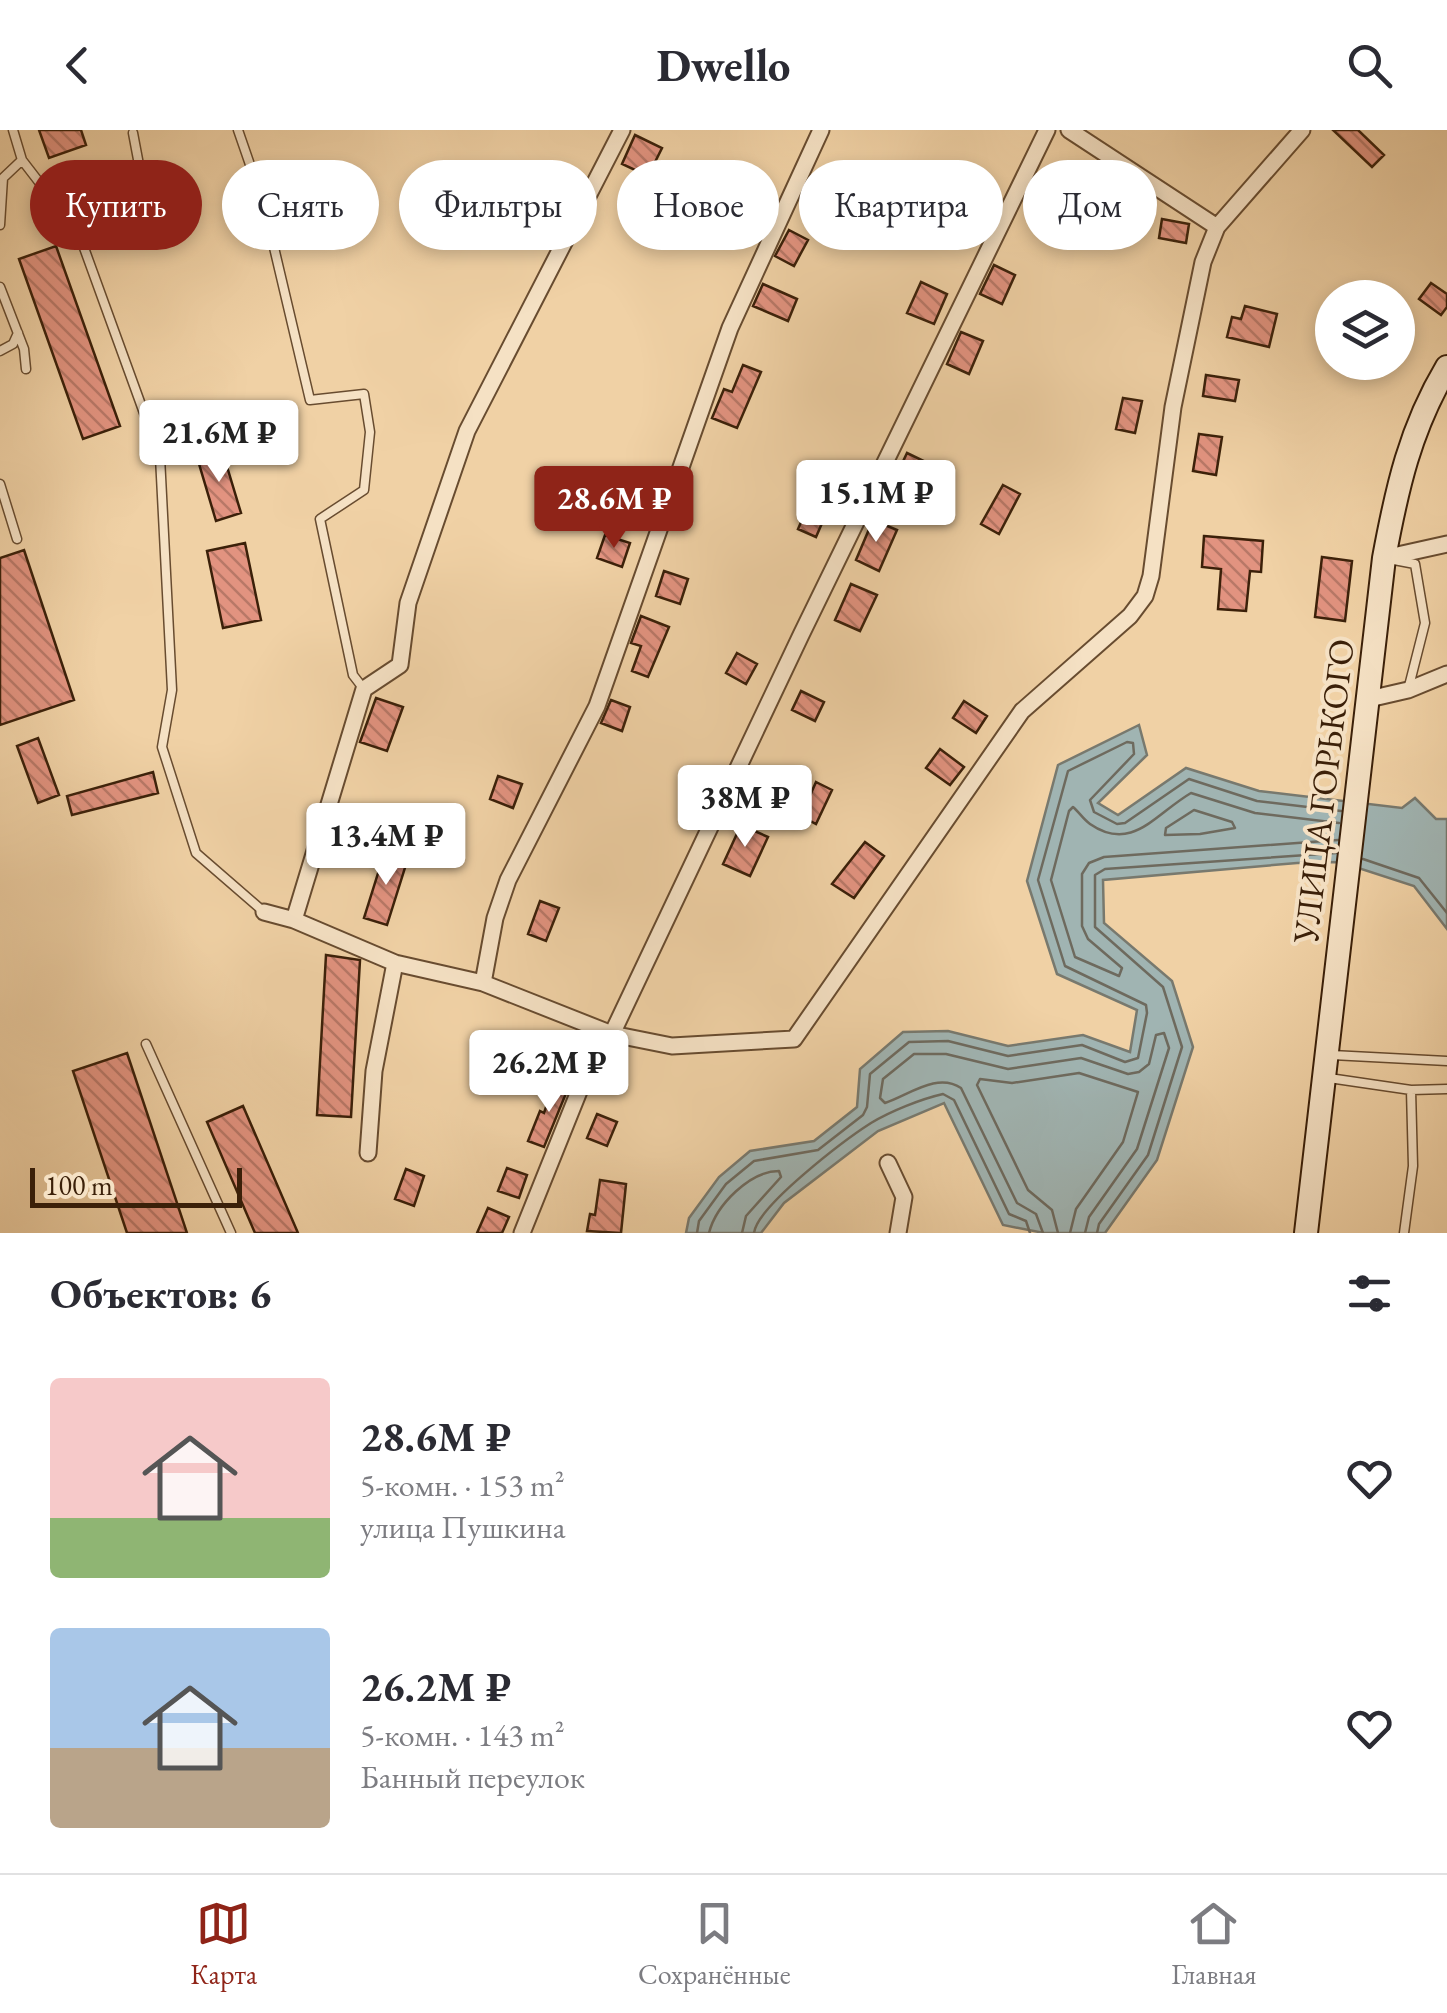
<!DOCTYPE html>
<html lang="ru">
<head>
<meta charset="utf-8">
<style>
	body { margin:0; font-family:"EB Garamond",serif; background:#f2f2f3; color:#2b2b33; height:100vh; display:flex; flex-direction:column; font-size:38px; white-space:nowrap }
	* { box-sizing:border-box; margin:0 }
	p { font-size:32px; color:#7c7c81 }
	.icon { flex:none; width:55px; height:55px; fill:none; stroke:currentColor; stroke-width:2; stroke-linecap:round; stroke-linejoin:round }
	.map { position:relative; height:1103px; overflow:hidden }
	.sheet { display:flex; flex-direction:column; background:#fff; flex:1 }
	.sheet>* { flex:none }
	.hud { position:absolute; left:30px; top:30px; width:1388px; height:90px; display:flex; gap:20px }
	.tools { position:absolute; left:1315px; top:150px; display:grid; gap:20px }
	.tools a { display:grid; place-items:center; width:100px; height:100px; border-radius:50%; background:#fff; box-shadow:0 5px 15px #0003; font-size:50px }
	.scale { position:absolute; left:30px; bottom:25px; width:212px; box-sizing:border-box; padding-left:10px; border:5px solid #3b2009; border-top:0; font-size:28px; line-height:35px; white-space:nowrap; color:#3b2009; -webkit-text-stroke:8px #f5e1c4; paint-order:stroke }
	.price { position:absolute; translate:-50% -85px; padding:0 22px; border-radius:10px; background:#fff; color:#222; font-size:32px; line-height:65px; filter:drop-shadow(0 2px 5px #0008) }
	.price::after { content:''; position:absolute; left:50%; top:60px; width:30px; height:22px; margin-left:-15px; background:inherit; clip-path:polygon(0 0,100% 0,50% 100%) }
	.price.selected { background:#8f2418; color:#fff }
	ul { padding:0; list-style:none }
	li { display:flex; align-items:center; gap:30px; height:250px; padding:0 50px }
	li span { display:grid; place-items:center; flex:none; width:280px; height:200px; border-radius:10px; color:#555 }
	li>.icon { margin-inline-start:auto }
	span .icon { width:120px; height:120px; fill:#fffc; stroke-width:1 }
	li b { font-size:42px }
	h2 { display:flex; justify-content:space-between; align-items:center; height:120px; padding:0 50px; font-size:42px }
	.tag { padding:0 35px; border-radius:45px; background:#fff; box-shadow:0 5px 15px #0003; font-size:35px; line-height:90px }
	.tag.selected { background:#8f2418; color:#fff }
	header { display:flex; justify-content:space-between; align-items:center; height:130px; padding:0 50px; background:#fff; font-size:45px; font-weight:700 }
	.dock { display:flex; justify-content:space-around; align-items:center; height:140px; border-top:2px solid #e1e1e2; background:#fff; font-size:28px; color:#7c7c81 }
	.dock a { display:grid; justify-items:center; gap:5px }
	.dock .selected { color:#8f2418 }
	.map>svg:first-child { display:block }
	.water { fill:#a0b4b2; stroke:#78796e; stroke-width:2.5 }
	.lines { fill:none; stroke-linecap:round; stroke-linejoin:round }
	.shore { stroke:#6e6a5e; stroke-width:2.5 }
	.building { fill:url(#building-back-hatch); stroke:#3b2009; stroke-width:2.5 }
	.lane-casing { stroke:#684c30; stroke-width:11 }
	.street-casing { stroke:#684c30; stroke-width:19 }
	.secondary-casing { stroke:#3b2009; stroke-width:26 }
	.lane { stroke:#f5e1c4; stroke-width:8 }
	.street { stroke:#f5e1c4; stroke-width:15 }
	.secondary { stroke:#f5e1c4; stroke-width:22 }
	.labels { text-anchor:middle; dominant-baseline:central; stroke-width:8; stroke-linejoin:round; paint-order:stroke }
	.street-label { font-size:35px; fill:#3b2009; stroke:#f5e1c4 }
</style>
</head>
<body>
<header><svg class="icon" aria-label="back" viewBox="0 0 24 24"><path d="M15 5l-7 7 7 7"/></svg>Dwello<svg class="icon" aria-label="search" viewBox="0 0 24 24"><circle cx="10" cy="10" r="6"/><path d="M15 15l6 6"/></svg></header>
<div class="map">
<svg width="1447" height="1103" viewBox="0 0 1447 1103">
	<defs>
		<pattern id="building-back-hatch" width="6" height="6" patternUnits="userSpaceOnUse" patternTransform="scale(2.5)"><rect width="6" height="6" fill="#e29380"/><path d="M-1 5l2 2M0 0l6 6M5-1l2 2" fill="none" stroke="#b87867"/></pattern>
	</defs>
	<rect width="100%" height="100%" fill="#f0d1a5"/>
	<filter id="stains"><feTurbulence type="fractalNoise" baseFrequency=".002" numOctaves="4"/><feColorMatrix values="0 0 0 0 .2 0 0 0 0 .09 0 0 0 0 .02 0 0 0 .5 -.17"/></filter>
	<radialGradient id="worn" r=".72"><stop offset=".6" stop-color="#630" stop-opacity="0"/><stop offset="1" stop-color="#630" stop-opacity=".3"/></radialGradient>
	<path class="water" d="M1139,595l8,30 -49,48 20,12 68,-47 73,23 143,17 13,-10 21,21h11v110l-33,-43 -74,-24 -43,1 -194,17 1,43 68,58 21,66 -36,113 -52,73h-61l-41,-8 -59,-122 -66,28 -94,72 -23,30h-75l3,-15 30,-41 31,-26 64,-10 43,-34 3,-38 43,-37 45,-1 60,15 75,-11 47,17 7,-42 -80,-36 -30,-93 31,-116z"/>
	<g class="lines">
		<path class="shore" d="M1194,680l38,12 3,6 -35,6 -35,1 1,-7z
			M1338,710l-234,17 -15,6 -7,11v52l6,13 34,29 -3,8 -44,-19 -24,-77 18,-69 4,-4c6,5 10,12 17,17 42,29 65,-10 101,-31l64,20 84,10
			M1363,729l56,19 28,35
			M697,1103l2,-12 27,-37 28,-23 64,-11 45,-35 4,-8 3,-33 39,-32 39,-1 60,15 74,-11 43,17 13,-4 9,-45 -1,-8 -81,-39 -27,-86 30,-109 59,-29 6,1 1,11 -44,46 4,12 23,12 8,-1 64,-44 68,22 84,10
			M709,1103c7,-28 41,-62 70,-62l2,6 -35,39 -4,17
			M754,1103c3,-27 92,-94 117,-110 20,-12 50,-24 72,-29l11,6 55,114 17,7 4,12
			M1043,1103l-7,-19 -19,-11 -56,-115c-24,-16 -52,7 -76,15l-5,-5 3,-19 31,-25h32l62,15 73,-11 47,16 11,-2 10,-8 7,-29 8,-2 5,15 -32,101 -48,68 -4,16
			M1058,1103l-6,-23 -24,-20 -51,-105 3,-6 32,4 67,-10 59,19 -15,50 -47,67 -6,24
			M1097,1103l2,-9 49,-69 34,-108 -19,-60 -68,-60v-52l10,-6 231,-16"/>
	</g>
	<path class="building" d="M39,0h42l5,15 -37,13z
		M1333,0h25l26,25 -12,12z
		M635,5l27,13 -14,28 -26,-12z
		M971,52l19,8 -14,31 -19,-8z
		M737,60l26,10 -9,23 -26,-10z
		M1162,89l27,5 -3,19 -27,-5z
		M789,100l19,10 -14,26 -19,-10z
		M56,116l64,180 -37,13 -64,-180z
		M994,135l21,10 -13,29 -22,-10z
		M921,152l26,12 -13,30 -27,-11z
		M1431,153l16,11v13l-6,8 -22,-16z
		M763,154l34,15 -9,22 -35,-15z
		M1245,176l32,8 -8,33 -42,-10 5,-20 9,2z
		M961,202l22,9 -14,33 -22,-10z
		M743,235l18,7 -24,56 -25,-10 12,-29 8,3z
		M1206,245l33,5 -4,21 -32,-5z
		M1123,268l19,3 -7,32 -19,-4z
		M1199,304l23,3 -6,38 -23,-4z
		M222,320l19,63 -25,8 -19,-64z
		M907,323l21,10 -14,30 -21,-10z
		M1003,355l17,9 -21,40 -18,-10z
		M811,369l18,8 -13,30 -18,-8z
		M873,390l24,10 -18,41 -23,-11z
		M605,405l25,8 -8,24 -25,-9z
		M1204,406l59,5 -2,31 -11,-1 -4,40 -28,-2 3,-40 -19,-2z
		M245,413l16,77 -38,8 -16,-77z
		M24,420l50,150 -74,25v-167z
		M1322,427l30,4 -7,60 -30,-4z
		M664,441l24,8 -8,25 -24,-8z
		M851,454l26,11 -17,36 -25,-11z
		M641,486l28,11 -21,50 -16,-6 9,-25 -10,-3z
		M737,523l20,11 -11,20 -20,-11z
		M801,561l23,11 -9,19 -23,-11z
		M376,568l27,9 -16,44 -27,-9z
		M611,570l19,7 -8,24 -21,-8z
		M964,571l23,15 -11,17 -23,-15z
		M38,608l21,57 -21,8 -21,-57z
		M940,619l24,18 -14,18 -24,-17z
		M153,642l5,21 -86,22 -5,-19z
		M498,646l24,8 -9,24 -23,-9z
		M816,652l16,8 -16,34 -15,-8z
		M741,695l27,12 -18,39 -27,-12z
		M865,712l19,14 -30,42 -22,-14z
		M385,721l23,7 -21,67 -23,-7z
		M540,771l19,7 -13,33 -18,-7z
		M326,825l34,5 -9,157 -34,-2z
		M127,923l60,180h-60l-54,-162z
		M555,951l14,5 -25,61 -16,-6 12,-30 4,2z
		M243,976l55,127h-43l-48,-111z
		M597,984l20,8 -10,24 -20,-8z
		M507,1038l20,7 -8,23 -21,-7z
		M406,1039l18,7 -10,30 -19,-7z
		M600,1050l26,4 -5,49 -34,-2 3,-17 5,1z
		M488,1078l21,9 -7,16h-25z"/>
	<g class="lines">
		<g class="lane-casing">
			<path id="lane" d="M13,0l9,30 57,74 81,223 12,233 -10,57 34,106 68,59
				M238,0l26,75 46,195 54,-6 6,38 -6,58 -44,29 33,156 10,13
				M62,82l28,-3 45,-21 5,-18 -7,-37
				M0,95l3,-47 19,-18
				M0,157l24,62 2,20
				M0,221l13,-7 5,-11
				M0,354l17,55
				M1394,430l21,4 10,59 -17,67
				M146,914l85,189
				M1332,925l115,6
				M1329,948l82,12 36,-1
				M1404,1103l9,-67 -2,-76"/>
		</g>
		<g class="street-casing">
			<path id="street" d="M1069,0l148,97
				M1384,428l63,-14
				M1369,569l39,-9 39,-16
				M264,782l30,8 101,43 88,20 129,51 60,12 122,-7 228,-328 108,-95 15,-20 6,-20 22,-169 30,-145 14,-35 85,-97
				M294,790l70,-231 36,-24 8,-62 59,-172 155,-301
				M483,853l12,-65 13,-38 89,-174 133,-378 91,-198
				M368,1023l6,-82 21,-108
				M888,1033l16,34 -6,36
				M522,1103l68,-169 22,-30 189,-399 246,-505"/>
		</g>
		<g class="secondary-casing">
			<path id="secondary" d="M1306,1103l78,-675c13,-70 26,-129 63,-191"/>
		</g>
		<use href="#lane" class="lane"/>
		<use href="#street" class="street"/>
		<use href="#secondary" class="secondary"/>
	</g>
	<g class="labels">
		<g class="street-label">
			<text transform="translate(1323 661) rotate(-83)">УЛИЦА ГОРЬКОГО</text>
		</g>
	</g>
	<rect width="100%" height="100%" filter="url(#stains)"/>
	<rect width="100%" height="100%" fill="url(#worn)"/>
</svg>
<div class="tools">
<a><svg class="icon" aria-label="layers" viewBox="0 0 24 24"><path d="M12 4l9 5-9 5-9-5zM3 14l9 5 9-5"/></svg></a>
</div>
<div class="scale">100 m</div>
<b class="price" style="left:219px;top:355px">21.6M ₽</b>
<b class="price" style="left:876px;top:415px">15.1M ₽</b>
<b class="price selected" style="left:614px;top:421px">28.6M ₽</b>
<b class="price" style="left:745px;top:720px">38M ₽</b>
<b class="price" style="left:386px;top:758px">13.4M ₽</b>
<b class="price" style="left:549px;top:985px">26.2M ₽</b>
<div class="hud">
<a class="tag selected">Купить</a>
<a class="tag">Снять</a>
<a class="tag">Фильтры</a>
<a class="tag">Новое</a>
<a class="tag">Квартира</a>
<a class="tag">Дом</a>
</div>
</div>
<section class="sheet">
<h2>Объектов: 6<svg class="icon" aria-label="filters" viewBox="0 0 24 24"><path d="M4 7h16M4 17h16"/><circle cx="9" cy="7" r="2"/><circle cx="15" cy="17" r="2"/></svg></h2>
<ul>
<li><span style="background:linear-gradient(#f6c9c9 70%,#8fb573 0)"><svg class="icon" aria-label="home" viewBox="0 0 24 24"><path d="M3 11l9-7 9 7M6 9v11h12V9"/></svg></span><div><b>28.6M ₽</b><p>5-комн. · 153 m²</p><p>улица Пушкина</p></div><svg class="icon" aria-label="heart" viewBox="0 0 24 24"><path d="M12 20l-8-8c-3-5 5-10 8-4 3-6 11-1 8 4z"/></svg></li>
<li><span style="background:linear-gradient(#a9c7e8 60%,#b9a48a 0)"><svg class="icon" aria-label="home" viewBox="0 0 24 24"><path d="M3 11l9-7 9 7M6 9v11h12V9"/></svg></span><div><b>26.2M ₽</b><p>5-комн. · 143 m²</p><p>Банный переулок</p></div><svg class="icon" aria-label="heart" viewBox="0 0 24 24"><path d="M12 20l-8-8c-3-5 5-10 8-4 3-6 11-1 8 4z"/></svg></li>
</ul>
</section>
<nav class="dock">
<a class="selected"><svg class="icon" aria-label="map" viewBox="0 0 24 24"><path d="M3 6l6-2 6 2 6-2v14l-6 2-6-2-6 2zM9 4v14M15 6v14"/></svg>Карта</a>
<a><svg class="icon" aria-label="saved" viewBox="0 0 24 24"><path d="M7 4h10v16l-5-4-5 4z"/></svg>Сохранённые</a>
<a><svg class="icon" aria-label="home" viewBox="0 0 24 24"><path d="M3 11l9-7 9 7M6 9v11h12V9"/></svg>Главная</a>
</nav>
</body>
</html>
